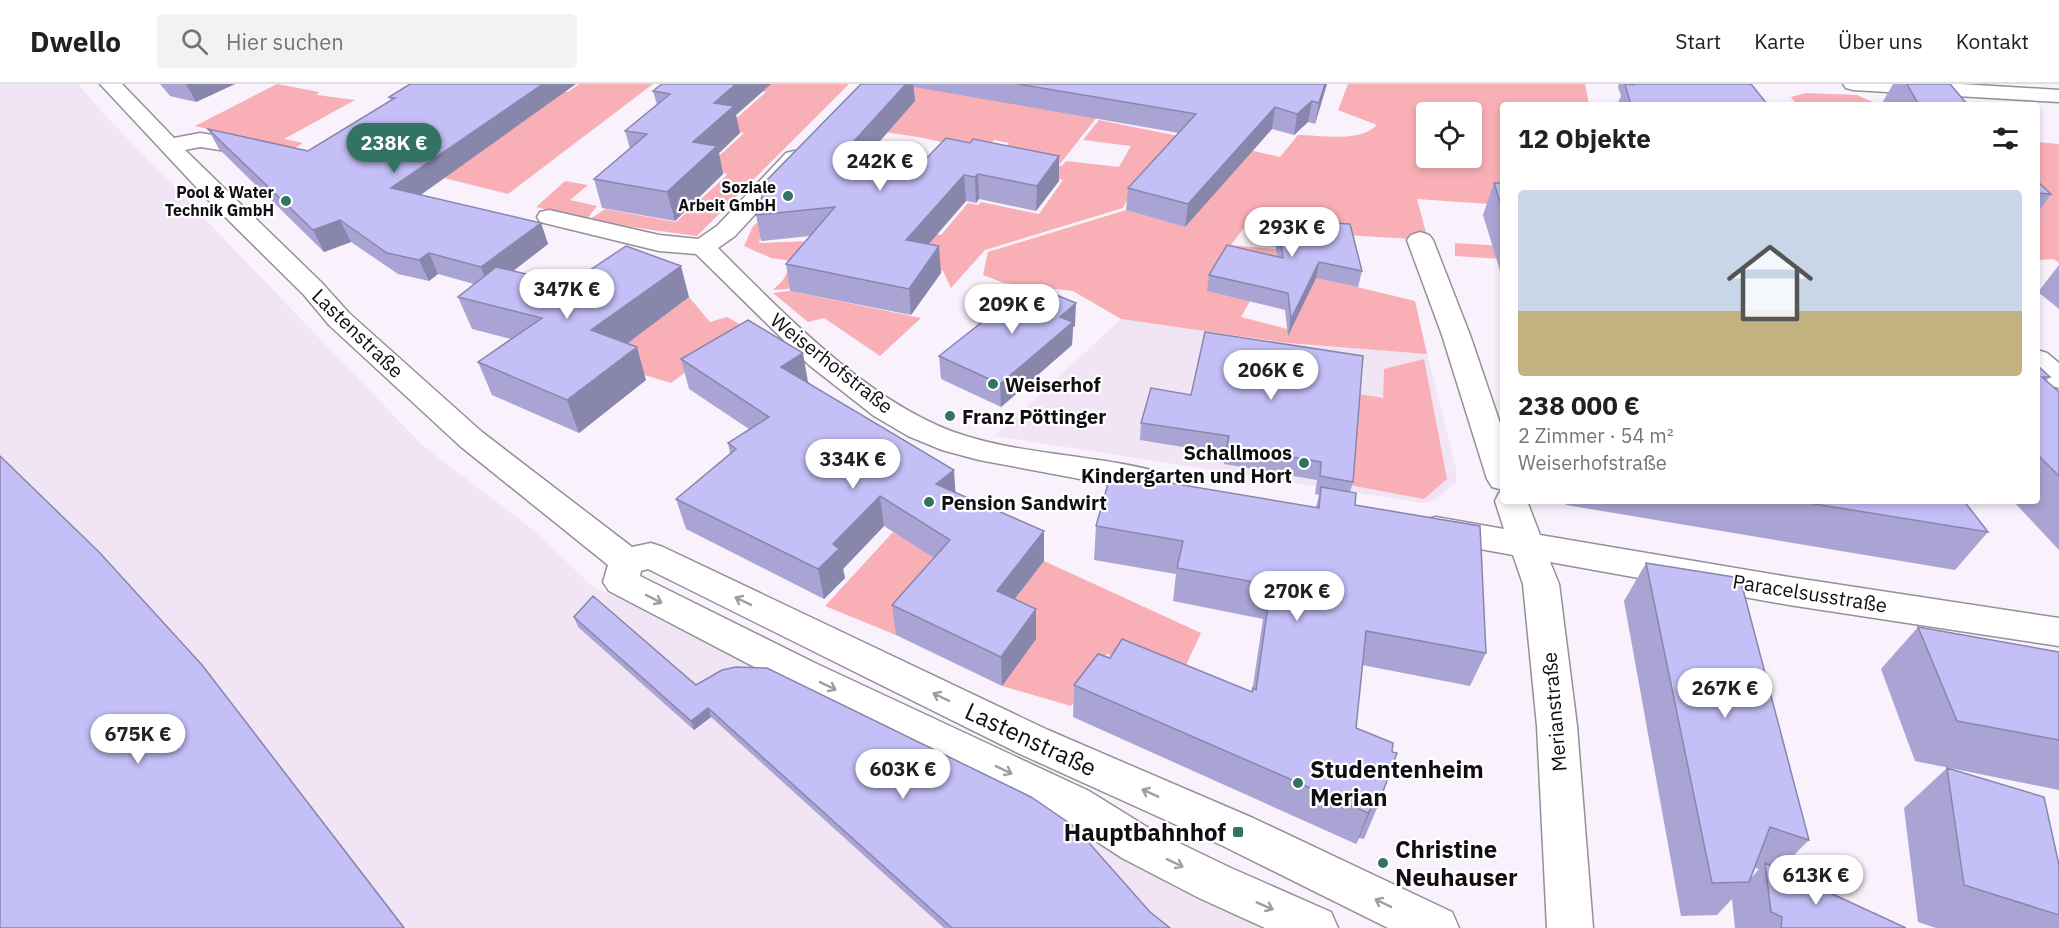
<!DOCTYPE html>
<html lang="de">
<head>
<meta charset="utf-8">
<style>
	body { margin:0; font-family:"IBM Plex Sans",sans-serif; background:#f2f2f2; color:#202124; height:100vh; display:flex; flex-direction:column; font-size:22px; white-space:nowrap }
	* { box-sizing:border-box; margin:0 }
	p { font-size:20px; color:#757577 }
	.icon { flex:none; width:33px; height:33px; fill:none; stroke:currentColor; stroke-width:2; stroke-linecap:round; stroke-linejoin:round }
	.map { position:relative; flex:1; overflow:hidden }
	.drawer { position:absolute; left:1500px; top:18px; width:540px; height:402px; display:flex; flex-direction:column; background:#fff; border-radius:6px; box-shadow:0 3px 9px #0003 }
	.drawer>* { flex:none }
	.controls { position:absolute; left:1416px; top:18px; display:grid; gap:12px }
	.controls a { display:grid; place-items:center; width:66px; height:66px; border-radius:6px; background:#fff; box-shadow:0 3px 9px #0003; font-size:30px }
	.price { position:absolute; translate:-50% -51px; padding:0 14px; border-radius:21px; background:#fff; color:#222; font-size:20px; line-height:39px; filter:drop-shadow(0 2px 3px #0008) }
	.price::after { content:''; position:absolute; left:50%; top:36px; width:18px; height:14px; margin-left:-9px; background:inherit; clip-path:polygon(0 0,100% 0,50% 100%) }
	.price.current { background:#327363; color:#fff }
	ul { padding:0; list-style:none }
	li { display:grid; align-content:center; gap:12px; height:318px; padding:0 18px }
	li+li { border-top:2px solid #e0e0e0 }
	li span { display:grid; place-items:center; height:186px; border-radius:6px; color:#555 }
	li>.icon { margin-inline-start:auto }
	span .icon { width:108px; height:108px; fill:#fffc; stroke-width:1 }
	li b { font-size:26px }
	h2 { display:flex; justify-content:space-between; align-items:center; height:72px; padding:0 18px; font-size:26px }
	header { display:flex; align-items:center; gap:36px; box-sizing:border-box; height:84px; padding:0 30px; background:#fff; border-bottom:2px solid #e0e0e0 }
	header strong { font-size:28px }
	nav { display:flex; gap:33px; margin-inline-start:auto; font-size:21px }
	.search { width:420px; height:54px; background:#f2f2f2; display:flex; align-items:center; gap:15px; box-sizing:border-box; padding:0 21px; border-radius:6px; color:#757577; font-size:22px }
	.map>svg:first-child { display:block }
	.built { fill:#f1e4f5 }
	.green { fill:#f8b0b6; fill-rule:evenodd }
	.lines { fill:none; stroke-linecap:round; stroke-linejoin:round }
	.minor-casing { stroke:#968f98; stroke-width:3 }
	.minor { fill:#fff; fill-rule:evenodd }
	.wall { fill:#a9a4d4; fill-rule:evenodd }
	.shaded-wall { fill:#8986ac }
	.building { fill:#c4bff6; stroke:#8986ac; stroke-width:1.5 }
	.oneway { stroke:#9f9fa0 }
	.poi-dot { fill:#327363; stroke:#fff; stroke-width:2 }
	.labels { text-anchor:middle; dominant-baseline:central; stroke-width:4.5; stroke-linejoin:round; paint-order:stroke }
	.far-poi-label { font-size:16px; font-weight:bold; fill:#100e11; stroke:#fff; text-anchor:end }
	.street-label { font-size:20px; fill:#100e11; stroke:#fff }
	.poi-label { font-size:20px; font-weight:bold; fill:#100e11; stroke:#fff; text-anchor:start }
	.near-street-label { font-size:24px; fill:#100e11; stroke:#fff }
	.near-poi-label { font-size:24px; font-weight:bold; fill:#100e11; stroke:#fff; text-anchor:start }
</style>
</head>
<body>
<header>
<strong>Dwello</strong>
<div class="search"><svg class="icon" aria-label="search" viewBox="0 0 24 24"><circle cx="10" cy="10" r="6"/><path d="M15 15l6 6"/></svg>Hier suchen</div>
<nav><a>Start</a><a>Karte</a><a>Über uns</a><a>Kontakt</a></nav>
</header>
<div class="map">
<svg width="2059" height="844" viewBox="0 0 2059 844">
	<rect width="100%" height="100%" fill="#f9f1fb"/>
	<path class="built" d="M0,0h78l25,29 320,333 113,86 57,55 166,70 506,271h-1265z
		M1121,235l167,24 139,11 29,114v14l-21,18 -12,3 -428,-67z"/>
	<path class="green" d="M277,0l42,8 -2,3 38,5 -71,39 19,4 -10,6 -98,-23z
		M579,0h74l-145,110 -64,-16 5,-8 114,-79 5,1z
		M719,0h130l-152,152 -110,-15 18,-12 71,13 52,-48 -23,-5 39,-36 -20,-4 42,-37z
		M884,0h33l180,33 -37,47 -60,-10 9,-11 -15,-3 -9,11 -67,-14 -75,-11z
		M1348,0h237l4,21h-86v100l-86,-6 11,41 -185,-11 -12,16 62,6 56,34 66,16 12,53 -139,-11 -167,-24 -48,-28 -69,-8 -21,-8 5,-23 138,-42 60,17 15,-88 79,18 18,-22c24,0 61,8 79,-10l-39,-15zM1426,28h46v46h-46zM1208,207l99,5 -16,34 -50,-13 9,-16z
		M1806,9l51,2 23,10h-83l-6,-8z
		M1099,36l94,19 -65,59 -5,10 -138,42 -34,38 -8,-17 -121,-22 -34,40 -15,1 10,-10 10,-19 -22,-3 -27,-12 9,-20 14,-11 -8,28 72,-3 50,-18 60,13 27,-32 10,2 3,-3 58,12 24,-34 -46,-9 9,-11 36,6 4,-5 53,6 12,-21 -48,-6z
		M2037,58l22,2v119l-5,-4 -17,1z
		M565,97l23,4 -18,15 27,6 -10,13 -51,-12z
		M1455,159l48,3v13l-48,-3z
		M790,207l131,27 -41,38 -56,-38 -16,4 -35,-29z
		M689,213l21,25 17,-5 39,22 -42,5 -53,39 -69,-21z
		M1424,275l23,120 -23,20 -75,-14 4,-92 30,5 1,-29z
		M893,448l14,8 77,-6 -88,101 -71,-29z
		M1044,477l157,72 -22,47 -72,-26 -36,52 -69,-20 -4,-65z"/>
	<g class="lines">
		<g class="minor-casing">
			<path id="minor" d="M100,0h22l52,54 26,-5 68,11 3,5 -3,5 -8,2 -60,-9 -15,3 137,133 27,30 133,119 150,115 19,-4 12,4 385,183 205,88 199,94 7,16h-71l-165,-82 -203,-92 -372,-185 -7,2 -1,5 175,87 274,128 63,39 79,38 100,44 7,16h-73l-66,-30 -77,-40 -63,-41 -270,-132 -180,-94 -6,-9 5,-17 -148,-119 -131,-121 -25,-30 -92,-91z
				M1843,0h117l99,6v12l-206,-12 -7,-2z
				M794,67l8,2 3,5 -3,5 -67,73 -17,12c67,67 156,160 248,188 65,20 135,19 200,38l5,8 -5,8 -11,3 -176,-33 -37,-10 -34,-14 -34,-20 -65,-51 -113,-111 -37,-3 -119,-29 -3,-5 3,-5 9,-2 110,25 39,4 19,-13 69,-73z
				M1420,148l9,3 4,5 37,95 33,97v58l-11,-3 -5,-8 -45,-144 -35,-95 4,-5z
				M2037,266l10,3 12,10v25l-10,-3 -12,-10z
				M1503,408v9h24l13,34 249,42 270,41v28l-270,-41 -239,-43 9,22 18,142 16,202h-46l-10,-202 -14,-142 -10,-29 -77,-14 -12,-3 -5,-9 5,-9 12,-3 68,12 -9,-28 4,-8z"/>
		</g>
		<use href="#minor" class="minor"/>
	</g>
	<path class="wall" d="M160,0h75l-39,18 -26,-6z
		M410,0l11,111 120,28 7,21 -35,27 56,13 120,13 -62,47 19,36 -67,53 -87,-38 -14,-33 33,-23 -39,-10 -14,-32 16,-13 -36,-10 -9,7 -31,-7 -47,-32 -27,10 -105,-103 -11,-20 100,22 83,-51 -2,-3z
		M662,0h109l-35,31 4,18 -21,20 4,21 -48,47 -73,-13 -8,-29 36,-30 -5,-18 32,-26 -4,-14z
		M861,0h466l-12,40 -7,-2 -14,13 -22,-6 -87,98 -59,-17 2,-22 51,-55 -265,-46 1,14 -48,55 52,10 140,15 -23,30 -57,-12 -3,4 -10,-2 -38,43 13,29 -30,42 -121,-24 -4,-27 24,-28 -49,5 -5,-26z
		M1619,0h132l17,21h-151l4,-9 -3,-9z
		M1893,0h57l18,21h-87z
		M2037,97l14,13 -14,20z
		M1494,99h9v97l-20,-65z
		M1277,136l85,51 -4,16 -42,-9 -28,58 -3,-26 -78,-19 2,-16 68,-19 -3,-20z
		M2059,181v44l-21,-17z
		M1075,242l-2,1 -1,18 -71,62 -60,-28 -2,-23z
		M1205,248l148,150 -3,10 5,13 131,148 -16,33 -108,-21 -6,63 21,80 -13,31 -5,-1 -3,6 -283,-127 1,-32 36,-27 142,34 11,-73 -90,-18 3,-27 -82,-14 2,-34 220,-19 3,-12 -4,-1 2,-14 -93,-16 2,-10 -86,-14 1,-17 50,-28z
		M681,275l127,23 147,111 89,68 -30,38 22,40 -34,47 -106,-51 -4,-30 42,-47 -50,-32 -41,43 2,9 -21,21 -138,-70 -10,-30 54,-46 -2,-10 21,-14 -60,-40z
		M2037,281l13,12 -4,4 13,11v158l-46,-49h24z
		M1565,417h399l24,31 -33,38 -389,-65z
		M1646,479l163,277 -30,30 127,58h-171l-3,-29 -15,16 -36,1 -57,-315zM1755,784l4,1 -8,9z
		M574,533l122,68 454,227 20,16h-226l-233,-211 -17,13 -116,-103z
		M1918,543l141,25v138l-144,-29 -34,-92z
		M1947,684l112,97v63h-123l-18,-6 -14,-114z"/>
	<path class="shaded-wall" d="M186,0h49l-39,18z
		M543,0h33l-175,125 -10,-21z
		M736,0h35l-35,31 4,18 -21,20 4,21 -48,47 -8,-29 47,-89z
		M906,0h7l2,17 -67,76 -3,-26z
		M1325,0h2l-12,40 4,-21z
		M1312,17l-4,21 -14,13 3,-21z
		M1275,23l-3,22 -87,98 3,-23z
		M1059,72v25l-23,30 1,-25z
		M978,90l1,25 -3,4 -1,-26z
		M964,91l2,26 -57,66 -3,-27z
		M340,136l11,22 -27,10 -11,-22z
		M541,139l7,21 -58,45 -9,-22z
		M939,162l2,27 -30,42 -2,-26z
		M429,169l9,21 -9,7 -10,-21z
		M1319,178l-3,16 -28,58 3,-17z
		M681,182l8,31 -87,65 -11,-32z
		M1076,219l-1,23 -2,1 -1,18 -71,62 -1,-23 60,-67z
		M637,263l9,33 -67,53 -12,-33z
		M803,269l5,29 -21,14 -6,-29z
		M954,386l2,30 -20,-16z
		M880,412l4,30 -41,43 2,9 -21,21 -6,-30 15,-25z
		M1044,447v30l-46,60 -1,-30z
		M1036,525v30l-34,47 -1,-29z
		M202,581l8,10 195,253h-1z
		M708,624l3,9 -17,13 -3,-9z
		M1372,723l-13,31 -3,6 12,-31z"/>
	<path class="building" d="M410,0h133l-152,104 150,35 -60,44 -52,-14 -10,7 -32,-7 -47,-33 -27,10 -105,-101 100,22 87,-53 -6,-1z
		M662,0h74l-22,19 20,3 -41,36 24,4 -50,46 -73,-13 53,-45 -22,-3 45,-37 -17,-3z
		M861,0h45l-61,67 74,15 27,-28 24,5 3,-4 86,17 -22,30 -59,-12 -3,3 -11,-2 -58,65 33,6 -30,43 -123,-25 49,-57 -79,8 11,-35z
		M1018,0h307l-6,19 -7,-2 -15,13 -22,-7 -87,97 -60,-16 68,-74z
		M1625,0l9,1v-1h117l17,21h-137z
		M1907,0h43l18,21h-49z
		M2037,97l14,13 -14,-1z
		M1494,99h9v28z
		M1277,136l73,4 12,47 -43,-9 -28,57 -3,-26 -79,-18 18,-30 56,13z
		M626,162l55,20 -90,64 46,17 -70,53 -89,-38 64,-44 -84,-21 38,-30 73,17z
		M1034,202l42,17 -16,14 13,5 -73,62 -61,-28 75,-59 3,2z
		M748,236l55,33 -22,14 173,103 -18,14 108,47 -47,60 39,18 -35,48 -109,-52 58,-65 -70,-44 -47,48 6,5 -21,20 -142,-70 60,-50 -8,-6 41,-26 -88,-58z
		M1205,248l158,24 -10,126 -33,-6 1,-14 -94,-16 2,-10 -88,-13 10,-35 40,7z
		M2037,281l13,12h-8l17,15v84l-22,-22z
		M0,372l99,96 103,113 202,263h-404z
		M1111,389l208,35 2,-21 35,6 -1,12 125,21 6,127 -120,-22 -10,97 37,15 -1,9 5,1 -20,55 -5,-1 -4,6 -294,-128 24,-31 12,4 12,-19 130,53 1,-4 3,2 15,-105 -94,-17 6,-27 -87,-15z
		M1796,417h168l24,31z
		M1646,479l94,15 69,262 -39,-13 -21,55 -37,1z
		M593,512l103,89 26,-15 14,-3 31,1 264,129 44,30 75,85 20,16h-218l-244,-220 -17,13 -117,-104z
		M1918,543l141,25v88l-102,-19z
		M1947,684l97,29 15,68v50l-95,-30z
		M1765,779l50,23 91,42h-125l1,-11 -11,-5z"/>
	<defs><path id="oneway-shaft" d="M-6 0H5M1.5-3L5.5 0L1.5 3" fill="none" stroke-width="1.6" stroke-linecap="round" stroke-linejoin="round" transform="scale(1.5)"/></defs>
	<g class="oneway">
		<use href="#oneway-shaft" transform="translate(654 515) rotate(27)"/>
		<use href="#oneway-shaft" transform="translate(743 517) rotate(-154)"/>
		<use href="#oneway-shaft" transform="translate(828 602) rotate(26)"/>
		<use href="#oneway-shaft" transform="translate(941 613) rotate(-154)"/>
		<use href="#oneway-shaft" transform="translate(1004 686) rotate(26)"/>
		<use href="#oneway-shaft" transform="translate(1150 709) rotate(-156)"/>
		<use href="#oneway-shaft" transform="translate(1175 779) rotate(26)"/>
		<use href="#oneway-shaft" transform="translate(1383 819) rotate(-154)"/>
		<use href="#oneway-shaft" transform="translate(1265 822) rotate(24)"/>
	</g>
	<g class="poi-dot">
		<circle cx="788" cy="112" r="6"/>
		<circle cx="286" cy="117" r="6"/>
		<circle cx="993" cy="300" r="6"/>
		<circle cx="950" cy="332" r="6"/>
		<circle cx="1304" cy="379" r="6"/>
		<circle cx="929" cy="418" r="6"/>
		<circle cx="1298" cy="699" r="6"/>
		<rect x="1232" y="742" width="12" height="12" rx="3"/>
		<circle cx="1383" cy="779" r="6"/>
	</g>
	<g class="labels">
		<g class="far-poi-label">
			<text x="776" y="103">Soziale<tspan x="776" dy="18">Arbeit GmbH</tspan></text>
			<text x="274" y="108">Pool &amp; Water<tspan x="274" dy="18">Technik GmbH</tspan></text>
		</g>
		<g class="street-label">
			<text transform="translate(358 249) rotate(44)">Lastenstraße</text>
			<text transform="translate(832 279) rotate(38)">Weiserhofstraße</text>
			<text transform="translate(1810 509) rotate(9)">Paracelsusstraße</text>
			<text transform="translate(1554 628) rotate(-95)">Merianstraße</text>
		</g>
		<g class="poi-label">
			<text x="1005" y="300">Weiserhof</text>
			<text x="962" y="332">Franz Pöttinger</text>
			<text x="1292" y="368" text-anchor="end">Schallmoos<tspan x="1292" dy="23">Kindergarten und Hort</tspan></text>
			<text x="941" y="418">Pension Sandwirt</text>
		</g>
		<g class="near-street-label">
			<text transform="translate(1031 655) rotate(25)">Lastenstraße</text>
		</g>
		<g class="near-poi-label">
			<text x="1310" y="685">Studentenheim<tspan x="1310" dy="28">Merian</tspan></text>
			<text x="1226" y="748" text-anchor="end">Hauptbahnhof</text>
			<text x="1395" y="765">Christine<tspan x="1395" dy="28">Neuhauser</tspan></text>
		</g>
	</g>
</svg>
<div class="controls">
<a><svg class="icon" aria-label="locate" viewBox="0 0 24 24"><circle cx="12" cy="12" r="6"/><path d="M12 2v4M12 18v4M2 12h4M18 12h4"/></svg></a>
</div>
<b class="price current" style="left:394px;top:90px">238K €</b>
<b class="price" style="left:880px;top:108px">242K €</b>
<b class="price" style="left:1292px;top:174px">293K €</b>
<b class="price" style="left:567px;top:236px">347K €</b>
<b class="price" style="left:1012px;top:251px">209K €</b>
<b class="price" style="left:1271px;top:317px">206K €</b>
<b class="price" style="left:853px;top:406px">334K €</b>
<b class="price" style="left:1297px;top:538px">270K €</b>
<b class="price" style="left:1725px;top:635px">267K €</b>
<b class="price" style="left:138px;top:681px">675K €</b>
<b class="price" style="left:903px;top:716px">603K €</b>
<b class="price" style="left:1816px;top:822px">613K €</b>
<section class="drawer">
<h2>12 Objekte<svg class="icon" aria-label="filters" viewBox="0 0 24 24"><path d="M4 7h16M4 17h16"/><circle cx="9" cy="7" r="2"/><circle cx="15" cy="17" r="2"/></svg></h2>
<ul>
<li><span style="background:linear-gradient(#c9d6e8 65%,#c2b280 0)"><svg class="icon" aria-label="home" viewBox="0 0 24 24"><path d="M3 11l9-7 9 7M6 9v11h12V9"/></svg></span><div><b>238 000 €</b><p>2 Zimmer · 54 m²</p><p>Weiserhofstraße</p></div></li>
</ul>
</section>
</div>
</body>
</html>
